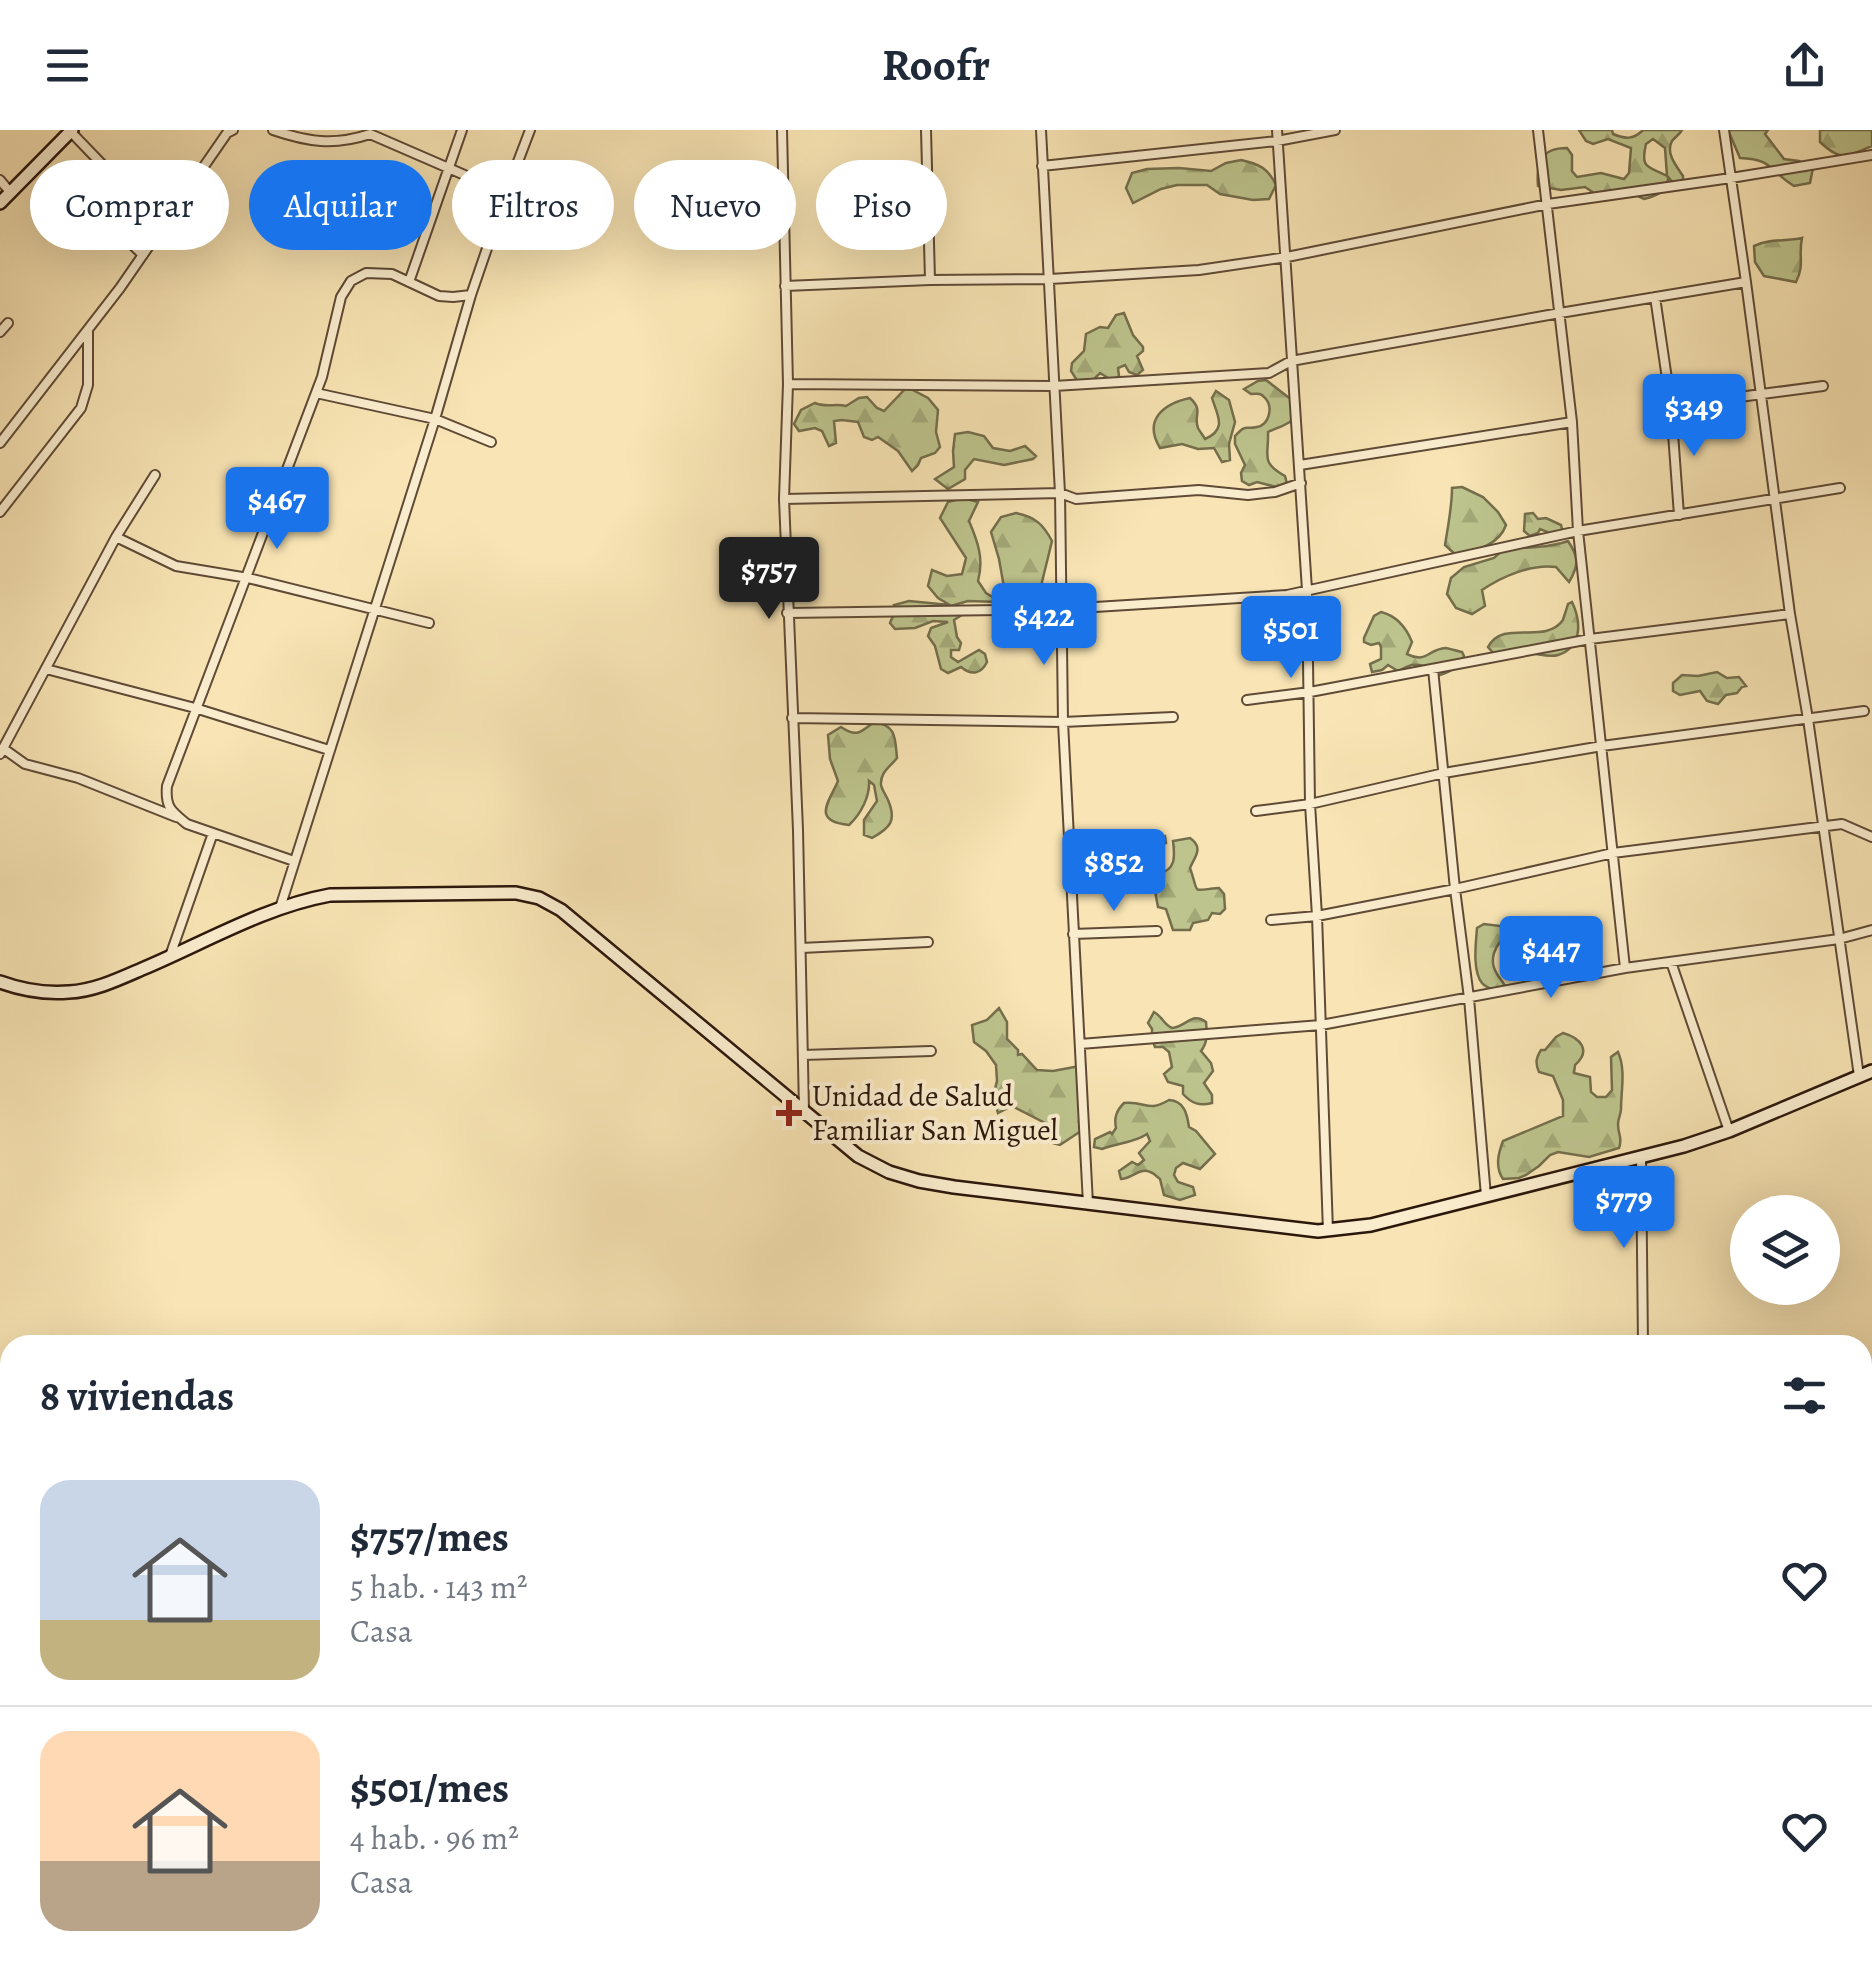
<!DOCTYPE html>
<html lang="es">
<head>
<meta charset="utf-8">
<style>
	body { margin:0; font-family:Alegreya,serif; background:#f2f2f3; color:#1f2937; height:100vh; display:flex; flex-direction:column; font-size:38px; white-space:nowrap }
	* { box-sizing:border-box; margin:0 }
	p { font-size:32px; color:#747a83 }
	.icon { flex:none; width:55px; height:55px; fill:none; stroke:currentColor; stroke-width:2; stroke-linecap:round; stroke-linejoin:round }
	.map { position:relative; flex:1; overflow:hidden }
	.details { position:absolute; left:0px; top:1205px; width:1872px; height:642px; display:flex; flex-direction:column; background:#fff; border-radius:30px 30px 0 0; box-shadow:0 10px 40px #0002 }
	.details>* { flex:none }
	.hud { position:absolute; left:30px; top:30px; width:1000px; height:90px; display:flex; gap:20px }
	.buttons { position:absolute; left:1730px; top:1065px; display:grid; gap:20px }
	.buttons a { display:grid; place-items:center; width:110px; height:110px; border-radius:50%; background:#fff; box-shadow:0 10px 40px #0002; font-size:50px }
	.price { position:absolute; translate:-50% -85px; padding:0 22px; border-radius:10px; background:#1a73e8; color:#fff; font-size:32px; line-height:65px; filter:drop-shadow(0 2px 5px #0008) }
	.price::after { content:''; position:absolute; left:50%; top:60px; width:30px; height:22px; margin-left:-15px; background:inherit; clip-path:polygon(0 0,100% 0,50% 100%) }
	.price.on { background:#222; color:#fff }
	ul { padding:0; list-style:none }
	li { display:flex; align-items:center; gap:30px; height:250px; padding:0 40px }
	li+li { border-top:2px solid #e0e1e3 }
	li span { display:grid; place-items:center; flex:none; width:280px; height:200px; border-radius:30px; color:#555 }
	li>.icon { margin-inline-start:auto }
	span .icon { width:120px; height:120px; fill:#fffc; stroke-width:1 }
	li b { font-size:42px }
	h2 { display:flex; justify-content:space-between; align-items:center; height:120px; padding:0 40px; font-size:42px }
	.pill { padding:0 35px; border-radius:45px; background:#fff; box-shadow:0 10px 40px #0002; font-size:35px; line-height:90px }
	.pill.on { background:#1a73e8; color:#fff }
	header { display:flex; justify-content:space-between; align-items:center; height:130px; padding:0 40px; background:#fff; font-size:45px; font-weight:600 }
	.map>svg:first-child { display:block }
	.forest { fill:url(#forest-firs); stroke:#746e4c; stroke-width:2.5; fill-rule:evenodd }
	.water { fill:#a0bdb6; stroke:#727b72; stroke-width:2.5 }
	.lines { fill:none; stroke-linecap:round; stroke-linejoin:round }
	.stream { stroke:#727b72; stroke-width:2.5 }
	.street-casing { stroke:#5f4a36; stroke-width:12 }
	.secondary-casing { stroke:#2c170c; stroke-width:16 }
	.street { stroke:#faedce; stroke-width:8 }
	.secondary { stroke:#faedce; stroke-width:11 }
	.poi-dot { fill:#8f2418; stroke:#faedce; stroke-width:4 }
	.labels { text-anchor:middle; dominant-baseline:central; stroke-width:8; stroke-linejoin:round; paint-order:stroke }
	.poi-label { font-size:30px; fill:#2c170c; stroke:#faedce; text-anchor:start }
</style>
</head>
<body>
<header><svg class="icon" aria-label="menu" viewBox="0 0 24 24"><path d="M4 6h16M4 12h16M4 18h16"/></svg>Roofr<svg class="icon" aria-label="share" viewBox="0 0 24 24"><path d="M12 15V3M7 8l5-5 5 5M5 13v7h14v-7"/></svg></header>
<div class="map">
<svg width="1872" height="1847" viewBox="0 0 1872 1847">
	<defs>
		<pattern id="forest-firs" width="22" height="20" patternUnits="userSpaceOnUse" patternTransform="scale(2.5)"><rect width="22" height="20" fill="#bdc48d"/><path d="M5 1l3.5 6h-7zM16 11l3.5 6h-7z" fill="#a3a878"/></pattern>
	</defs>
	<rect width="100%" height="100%" fill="#f8e4b4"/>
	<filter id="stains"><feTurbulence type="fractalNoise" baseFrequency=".002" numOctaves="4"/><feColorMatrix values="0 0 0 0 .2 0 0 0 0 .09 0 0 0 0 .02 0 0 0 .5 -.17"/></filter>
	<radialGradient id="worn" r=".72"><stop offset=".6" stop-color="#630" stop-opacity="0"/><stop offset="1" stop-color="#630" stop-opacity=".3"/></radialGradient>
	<path class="forest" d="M1579,0h33l1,4c12,5 20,6 30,-4h39c-2,4 -7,7 -10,11 -7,12 5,26 11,35v8l-8,1 -7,-8c1,14 -12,19 -24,22l-15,-7 -29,5 -15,-10 -24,3 -23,-4c-2,-24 3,-38 29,-38l5,7v16l5,6 24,-4 23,6 5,-6 2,-25 -23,-9 -15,5 -7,-3zM1653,9l12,9 2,28c-19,-10 -27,-7 -21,-32z
		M1728,0h40l-3,4 19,25 15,2 14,7 -3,15 -16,3c-25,-15 -21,-27 -54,-28z
		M1820,0h52v16c-25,10 -30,17 -52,-4z
		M1241,30c18,4 27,8 35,25l-7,14 -16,1 -33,-6 -13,-9h-30l-16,4 -28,14 -7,-15 6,-15 15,-4 32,-1 32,3 15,-8z
		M1802,108c-4,19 3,26 -6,44l-32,-6 -9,-14 -1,-16c17,-8 30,-4 48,-8z
		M1124,183l9,22 10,12v4l-6,5 6,14 -6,5 -8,-3 -4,-7 -7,3 1,8 -6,5 -13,-8 -12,12h-8l-9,-14 1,-8 12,-12 2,-17 14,-7 8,1 8,-13z
		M1266,250l31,24 2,7c-7,14 -19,15 -31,21 1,24 -8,30 17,44l2,8 -7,4 -23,-6 -8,3 -7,-4 -1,-8 4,-8 -10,-21v-8c12,-13 10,-6 22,-9 12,-2 16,-19 9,-28 -6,-7 -7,-5 -15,-5l-7,-5 14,-8z
		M907,257l21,11 10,12 -2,22 4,15 -5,6 -14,5 -3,7 -6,6 -14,-20 -20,-14 -6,3 -8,-3 -6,-15 -16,-2 -8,1 2,22 -7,3 -7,-15 -7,-3 -16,3 -5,-7 7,-14 14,-7c11,5 20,0 31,3l13,-8 8,-1 10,11 7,3z
		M1216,261l13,9 6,22 -6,22 1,16 -8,2 -8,-14 -16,1 -16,-5 -22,4c-17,-28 3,-44 30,-50 14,13 3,17 8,30 2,4 5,7 7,11 23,-10 12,-24 7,-41z
		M968,302l16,4 9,12 17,3 15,-5 11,10 -3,3 -29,6 -30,-6 -9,11v9l-17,10 -13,-10 19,-12 -1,-16 2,-17z
		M1462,357l21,10 15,15 8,13c-7,20 -29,25 -49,31l-12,-11c3,-19 7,-38 7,-57z
		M963,368l15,4 -9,19c9,21 15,38 9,60l8,12 15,9 -33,-1 -14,4 5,2 4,-1 2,7 -11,7 3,17 4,6 -2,7h-8v7l7,5 21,-12 6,4 2,8c-6,12 -15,14 -26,5l-13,6 -7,-4 -6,-23 -7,-10 3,-8 17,-6 -15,-1 -18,7 -20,1 -5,-6 6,-14 -2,-4 15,-4 41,4 -12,-7 -10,-12 4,-16 15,6 15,-2 4,-16 -26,-40 8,-16z
		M1016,383c19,4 27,11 36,28l-11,45 -25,18 -11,-11 -6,-34 -8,-27 10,-15z
		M1533,383l5,6 8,-1 15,7 2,8 -8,2 -15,-6 -2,4 -8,3 -6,-5 1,-17z
		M1568,411c11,16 11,25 1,41l-13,-15c-25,-3 -53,9 -74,23l3,16 -13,8 -16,-6 -9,-14 4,-16 13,-11 30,-9 12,-11c17,2 46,0 62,-6z
		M1572,472c9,19 11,45 -14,53 -9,3 -21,-2 -31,-2 -11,0 -22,2 -32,2l-7,-8c16,-29 56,-1 75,-27 0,-1 5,-15 5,-16z
		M1381,482c16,4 25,15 31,30l-5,12c21,10 20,-5 39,-6 1,0 15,4 16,4l2,4c-5,13 -18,17 -30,21l-8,-3 -2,-8c-13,-3 -15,0 -26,5l-10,-6 -6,5 -10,2 -2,-8 11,-5v-12l-2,-4 -8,2 -7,-3v-4l10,-22z
		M1717,542l10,6 12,-1 7,9 -4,1 -5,6 -11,2 -8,9 -11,-3 -7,-10 -20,4 -7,-4v-8l9,-8 16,1z
		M874,592c23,3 21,17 23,36 -7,9 -17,14 -16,27 1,5 5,10 7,15 9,21 2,28 -16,38l-8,-3v-15l13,-19 -3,-16 -5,-4c1,15 -8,33 -20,44 -38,-4 -20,-23 -11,-44l-8,-22 -2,-24 13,-8c16,11 20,5 33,-5z
		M1157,705l8,1 1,7 -14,9c-2,10 -1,15 6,22 18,-4 17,-17 15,-33l17,-3c14,10 5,18 0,30 10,28 0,22 29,20l5,6 1,15 -5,5 -8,-1 -4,7 -15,3 -3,7h-17l-7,-21 -8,-2 -3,-16 -11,-23 -8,-1 -3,7 4,16c-9,4 -14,3 -21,-5l5,-19 -4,-7 24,-8 8,-14z
		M1515,792l6,30 -8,1 -3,-15 -3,-2c-12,8 -19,24 -10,38 3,5 7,9 9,14l-8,3c-6,-2 -12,-3 -16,-8 -10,-12 -6,-41 -5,-55l7,-4 16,2z
		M999,878l8,14v17l11,11v5l4,-1 15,16 16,1 32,-6c2,21 -2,41 2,62l-27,18 -15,-4v-18l-33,-17 -14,7 -5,-16 4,-16 -1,-16 -10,-14 -12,-9 -2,-17 15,-5z
		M1154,882c8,4 10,13 18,16 14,-1 20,-17 34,-6 1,11 2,20 -5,29l10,12 2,8 -9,12 8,12v8c-12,3 -20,1 -29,-9v-8l-15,-4 -4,-8 8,-7 -3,-15 -6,-5h-8l-3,-8v-10l-4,-6z
		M1563,903c17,5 29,17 12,32l-1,8 16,4 1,15 6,5h9l6,-7 -1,-33 7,-5c8,18 3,38 3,57 0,5 -3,10 -3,15 0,11 5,14 1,24l-30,9 -31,-5 -8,3 -11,11 -13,9 -7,3 -16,1c-8,-12 -5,-25 0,-38l60,-25v-16l-10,-24 -14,-4c-4,-9 -3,-14 2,-22h4l11,-13z
		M1169,970c15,1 18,13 20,27l7,4 19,23 -15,15 -17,-6 -7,5 -2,7 4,7 15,5 2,8 -15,5 -16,-5 -4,-16c-3,-2 -6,-6 -10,-7 -10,-5 -19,7 -29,7l-2,-8 13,-9 6,3 6,-5 -5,-7 11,-12 -3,-7c-13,9 -30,9 -45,15l-8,-2 1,-8 15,-7 2,2 4,-6c-2,-10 0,-17 8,-25 23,-2 23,10 45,-3z"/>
	<path class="water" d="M1872,1528v12l-7,18 1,161 6,19v11l-9,-28 -1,-172z"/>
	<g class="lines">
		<path class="stream" d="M1497,1838l1,9"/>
		<g class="street-casing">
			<path id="street" d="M273,0c35,12 61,16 97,4l136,59
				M782,0l6,254 -4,115 14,331 6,280
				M926,0l4,150
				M1041,0l19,363 3,229 25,482
				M1277,0l30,460 3,214 7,112 11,315
				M1538,0l34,292 6,109 47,437
				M1724,0l22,152 44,332 18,105 51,357
				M71,2l51,53 3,8 -7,33 1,6 24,23
				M1042,36l235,-25 58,-11
				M0,50l10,12
				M409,152l53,-152
				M785,156l145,-6 120,-1 149,-9 88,-13 261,-53 183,-26 141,-23
				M1655,167l16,109 8,109
				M0,202l8,-9
				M788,254l266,2 215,-13 22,-12 269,-48 186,-31
				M316,263l119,26 56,23
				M1671,276l152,-20
				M0,313l120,-155 107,-155 6,-3
				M1300,335l272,-43
				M784,369l276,-6 16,6 123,-9 49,5 27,-3 26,-9
				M0,382l81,-104 7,-23v-54
				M116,407l60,29 72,12 181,45
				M787,483l276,-4 224,-14 291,-64 262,-43
				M46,539l149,39 134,42
				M1433,539l22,220 14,109 17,198
				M1247,570l63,-8 280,-53 200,-25
				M792,588l271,4 110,-5
				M4,619l21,15 53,14 98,39
				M0,624l116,-217 39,-62
				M1256,681l54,-7 134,-31 158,-27 262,-35
				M294,731l-107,-37c-16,-13 -22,-17 -20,-38l155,-409 19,-80 10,-16 15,-8 26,1 47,22 14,1 18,-2
				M280,778l155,-489 36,-124 35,-102 24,-63
				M1271,790l46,-4 138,-27 158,-36 229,-29 30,13
				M1073,804l84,-3
				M801,818l127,-6
				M170,826l43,-123
				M1671,832l58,169
				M1080,914l241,-19 304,-57 214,-29 33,-9
				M803,925l128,-4
				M1641,1027l2,188"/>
		</g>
		<g class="secondary-casing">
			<path id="secondary" d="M0,73l72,-73
				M0,852c22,8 45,12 69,10 25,-1 50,-13 73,-23 62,-26 122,-62 188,-74l186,-2 23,5 22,12 297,246 31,16 30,9 35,6 364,44 53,-6 313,-79 45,-15 143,-60"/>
		</g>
		<use href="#street" class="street"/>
		<use href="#secondary" class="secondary"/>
	</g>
	<path class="poi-dot" d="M784 968h10v10h10v10h-10v10h-10v-10h-10v-10h10z"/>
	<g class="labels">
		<g class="poi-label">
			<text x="812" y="966">Unidad de Salud<tspan x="812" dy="34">Familiar San Miguel</tspan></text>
		</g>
	</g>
	<rect width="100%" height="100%" filter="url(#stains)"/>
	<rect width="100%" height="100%" fill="url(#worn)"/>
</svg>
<div class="buttons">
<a><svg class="icon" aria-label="layers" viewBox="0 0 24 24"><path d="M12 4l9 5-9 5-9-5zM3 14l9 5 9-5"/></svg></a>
</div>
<b class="price" style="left:1694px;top:329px">$349</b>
<b class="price" style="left:277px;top:422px">$467</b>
<b class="price on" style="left:769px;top:492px">$757</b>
<b class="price" style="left:1044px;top:538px">$422</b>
<b class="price" style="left:1291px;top:551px">$501</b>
<b class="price" style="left:1114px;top:784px">$852</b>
<b class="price" style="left:1551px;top:871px">$447</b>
<b class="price" style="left:1624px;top:1121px">$779</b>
<div class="hud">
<a class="pill">Comprar</a>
<a class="pill on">Alquilar</a>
<a class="pill">Filtros</a>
<a class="pill">Nuevo</a>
<a class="pill">Piso</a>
</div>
<section class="details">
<h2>8 viviendas<svg class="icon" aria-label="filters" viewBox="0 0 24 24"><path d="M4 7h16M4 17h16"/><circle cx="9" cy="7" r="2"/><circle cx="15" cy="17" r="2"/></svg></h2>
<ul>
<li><span style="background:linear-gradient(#c9d6e8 70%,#c2b280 0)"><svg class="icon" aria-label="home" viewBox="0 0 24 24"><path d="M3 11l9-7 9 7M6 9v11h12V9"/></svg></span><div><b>$757/mes</b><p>5 hab. · 143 m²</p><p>Casa</p></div><svg class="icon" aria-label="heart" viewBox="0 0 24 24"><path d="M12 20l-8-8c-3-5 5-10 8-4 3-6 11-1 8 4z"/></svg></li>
<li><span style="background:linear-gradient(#ffd9b3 65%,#b9a48a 0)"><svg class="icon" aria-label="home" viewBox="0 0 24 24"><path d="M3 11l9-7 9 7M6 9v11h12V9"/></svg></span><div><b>$501/mes</b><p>4 hab. · 96 m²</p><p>Casa</p></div><svg class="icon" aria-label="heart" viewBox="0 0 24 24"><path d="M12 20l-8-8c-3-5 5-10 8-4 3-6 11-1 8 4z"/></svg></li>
</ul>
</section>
</div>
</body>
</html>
